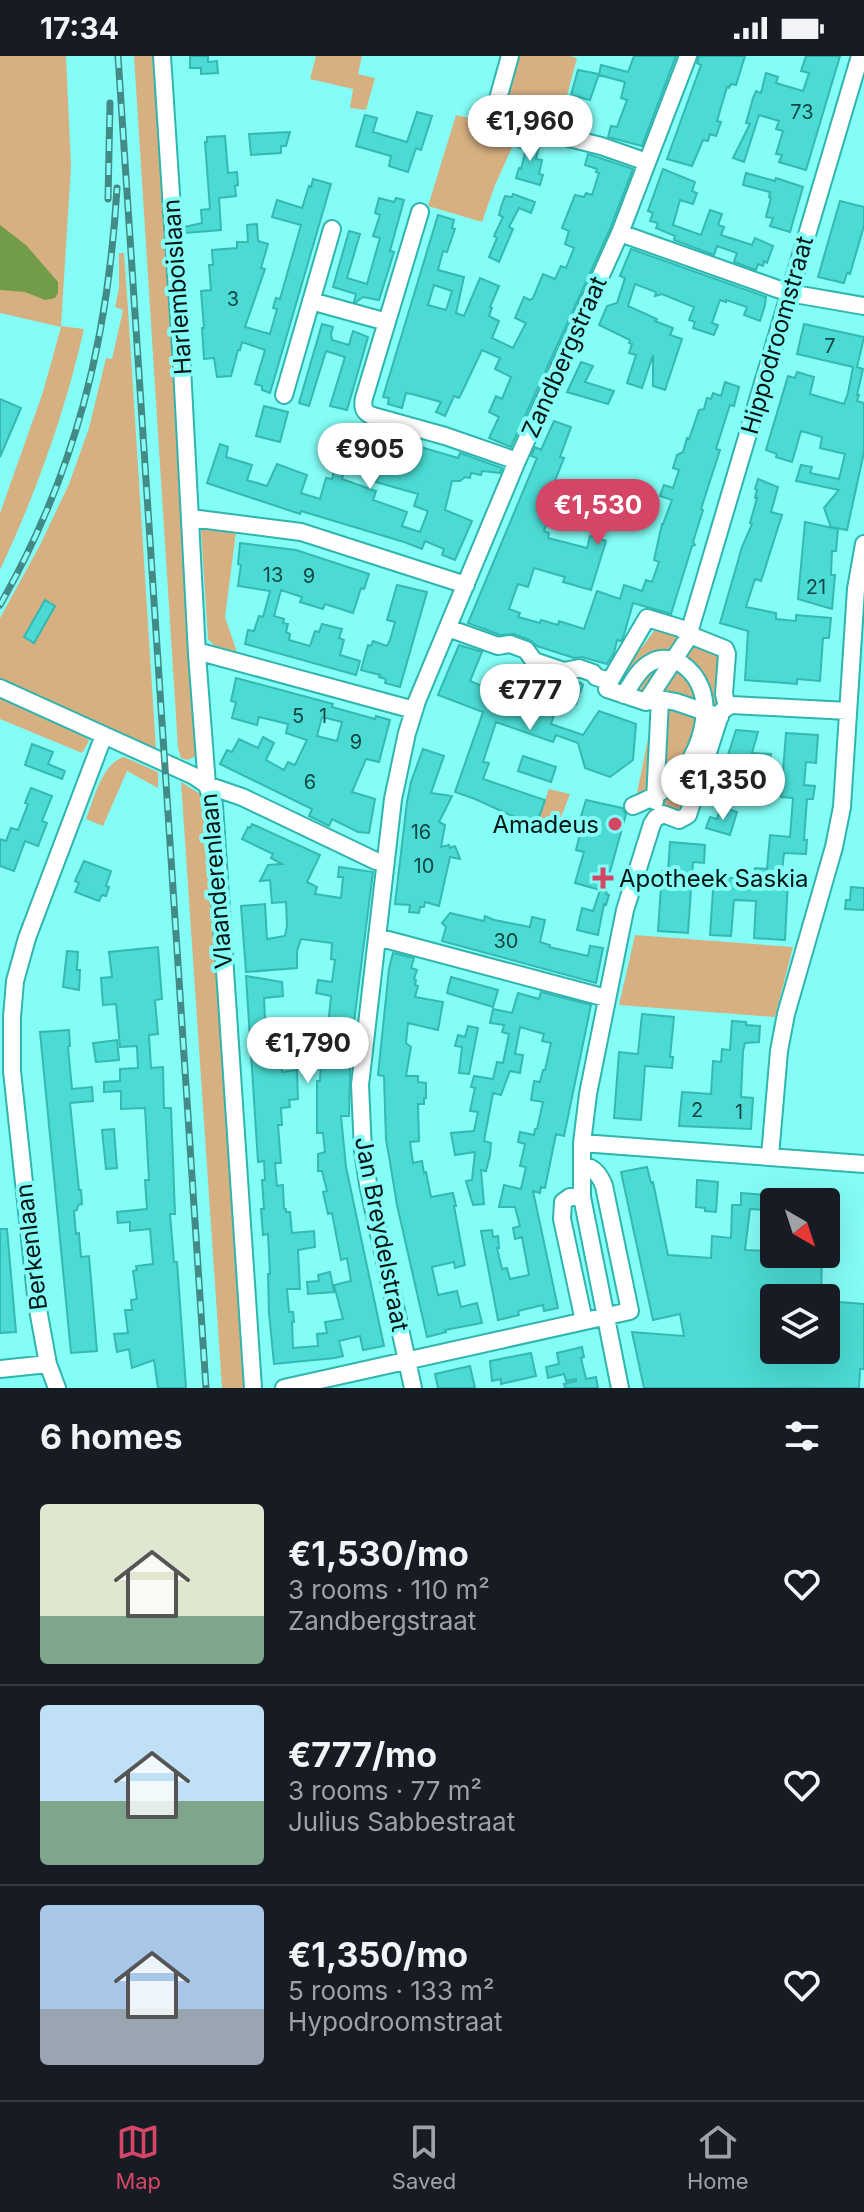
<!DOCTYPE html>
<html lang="en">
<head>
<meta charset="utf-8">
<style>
	body { margin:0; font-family:Inter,sans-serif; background:#242831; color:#f1f3f6; height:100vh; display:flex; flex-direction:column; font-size:30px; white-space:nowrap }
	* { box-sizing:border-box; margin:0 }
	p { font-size:26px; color:#9ea1a6 }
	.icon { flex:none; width:44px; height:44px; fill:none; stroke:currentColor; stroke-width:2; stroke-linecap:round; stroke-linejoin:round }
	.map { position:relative; height:1332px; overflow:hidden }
	.sheet { display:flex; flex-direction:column; background:#171b24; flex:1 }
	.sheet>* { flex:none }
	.needle { width:52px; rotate:141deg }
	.buttons { position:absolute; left:760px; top:1132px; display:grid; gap:16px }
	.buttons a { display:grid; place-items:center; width:80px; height:80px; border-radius:8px; background:#171b24; box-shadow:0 8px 32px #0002; font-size:40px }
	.price { position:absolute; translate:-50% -68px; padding:0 18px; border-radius:28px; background:#fff; color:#222; font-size:26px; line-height:52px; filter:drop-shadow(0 2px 4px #0008) }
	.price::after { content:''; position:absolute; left:50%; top:48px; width:24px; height:18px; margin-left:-12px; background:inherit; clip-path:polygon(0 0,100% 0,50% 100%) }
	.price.active { background:#d44566; color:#fff }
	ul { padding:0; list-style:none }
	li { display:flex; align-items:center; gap:24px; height:200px; padding:0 40px }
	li+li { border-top:2px solid #363941 }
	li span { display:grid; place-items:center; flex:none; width:224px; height:160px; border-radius:8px; color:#555 }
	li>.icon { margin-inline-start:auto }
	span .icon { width:96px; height:96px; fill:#fffc; stroke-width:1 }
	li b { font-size:34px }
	h2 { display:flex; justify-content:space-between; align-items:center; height:96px; padding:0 40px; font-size:34px }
	.status { display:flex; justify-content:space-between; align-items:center; height:56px; padding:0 40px; background:#171b24; direction:ltr }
	.status svg { height:22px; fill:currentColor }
	.tabs { display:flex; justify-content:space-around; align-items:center; height:112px; border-top:2px solid #363941; background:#171b24; font-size:22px; color:#9ea1a6 }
	.tabs a { display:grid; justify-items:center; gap:4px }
	.tabs .active { color:#d44566 }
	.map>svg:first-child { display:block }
	.green { fill:#d7b082 }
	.water { fill:#739c49 }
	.building { fill:#4bdbd4; stroke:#35b8b2; stroke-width:2; fill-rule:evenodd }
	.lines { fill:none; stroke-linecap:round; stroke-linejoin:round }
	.minor-casing { stroke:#30b4ae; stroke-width:20 }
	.minor { stroke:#fff; stroke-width:16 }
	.rail-casing { stroke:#428a86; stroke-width:7 }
	.rail { stroke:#84fdf6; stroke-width:4; stroke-dasharray:12; stroke-linecap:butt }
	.poi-dot { fill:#d44566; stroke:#84fdf6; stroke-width:3 }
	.labels { text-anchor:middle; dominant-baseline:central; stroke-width:8; stroke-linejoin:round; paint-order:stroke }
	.number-label { font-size:20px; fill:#134745 }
	.street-label { font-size:24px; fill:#001615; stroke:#84fdf6 }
	.poi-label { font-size:24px; fill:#001615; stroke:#84fdf6; text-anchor:end }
</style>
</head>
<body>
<div class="status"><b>17:34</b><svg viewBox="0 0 49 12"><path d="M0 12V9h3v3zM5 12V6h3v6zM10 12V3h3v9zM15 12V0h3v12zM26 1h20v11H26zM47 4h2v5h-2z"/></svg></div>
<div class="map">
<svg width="864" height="1332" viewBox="0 0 864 1332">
	<rect width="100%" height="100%" fill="#84fdf6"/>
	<path class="green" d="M0,0h66l5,111 -10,159 23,3c-19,84 -48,164 -84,241v-57l43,-121 18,-65 -61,-14z
		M134,0h25l19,320 -1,56 16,223 4,101 -10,4 -6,-2 -3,-10z
		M316,0h46l-4,18 17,4 -9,32 -16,-2 3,-19 -43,-10z
		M513,0h57l7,2 -20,75 -57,-16z
		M456,59l64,15 -25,55 -13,37 -54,-16z
		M119,197h5l4,56 28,440 -156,-71v-60l40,-73 29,-61 20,-56 17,-70 6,1 11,-49 -8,-3 4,-19z
		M204,472l32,4 -11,85 12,35 -22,-6 -7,-7 -7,-109z
		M655,574h6l54,22 6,8 2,42 -22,39 -16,52 5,2 -8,13 -9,2 -14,-5 -9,2 -15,-4 18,-89 -5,-10 -43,-14 30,-42 7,-1z
		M0,642l85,38 4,5 -7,12 -82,-34z
		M124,701l34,15v16l-31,-17 -24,55 -17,-7c8,-20 16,-56 38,-62z
		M181,726l24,15 44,591h-27z
		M549,733l21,5 -13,34 -20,-5z
		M635,879l158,12 -18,70 -156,-12z"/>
	<path class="water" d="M0,169l26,20 32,37v11l-3,5 -10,2 -20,-8 -25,-2z"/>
	<path class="building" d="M190,0h18v6l9,-1 1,12 -17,1v-6h-11z
		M634,0h42l-34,90 -34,-9 3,-11 6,1 10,-27 -6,-2 4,-16 -26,-7 2,-10 27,7z
		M699,0h46l-9,29 -5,-1 -2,4 -2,-1 -10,34 4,1 -5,14 -6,-2 -2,7 -5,-1 -11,26 -25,-7 34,-94 -4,-2z
		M806,0h34l-34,114 -27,-8 3,-7 -6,-1 7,-23 -7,-2 3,-8 -20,-6 -15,47 -11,-4 17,-34 -4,-1 7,-25 3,-7 5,2 5,-20 12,4 -2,6 27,8 6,-18 -8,-2z
		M578,14l21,4 -9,26 -19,-5z
		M417,56l15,4 -11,34 -5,-2 -8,24 -19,-6 2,-10 -35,-10 9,-31 12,3 -4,14 34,10z
		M290,76l-4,14h-5v7l-30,2 -2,-21z
		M225,80l3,37 9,-1 1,13 -3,1 1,10 -17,2 2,32 -36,3 -1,-6 18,-4 -1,-13 9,-1 -5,-67h2v-5z
		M523,82l17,4 -4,17 6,1 -3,14 4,1 -3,10 -24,-7 3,-10 2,1 5,-20 -7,-2z
		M588,98l45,15 -23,60 -99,218 -22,-9 10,-21 -10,-5 7,-16 6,3 9,-22 -16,-8 5,-11 -18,-8 -18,38 -5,10 -5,-2 -9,20 -9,-4 5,-10 -29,-8 -6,-1 -4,15 -14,-4 1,-6 -6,-1 55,-182 16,5 -2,8 3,1 -8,23 -4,-1 -5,19 26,7 -8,36 8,3 16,-38 19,8 -9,21 2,1 -3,8 10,5 -7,17 21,10 13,-25 -11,-5 9,-21 6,3 3,-2 10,-24 12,5 6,-13 5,2 8,-20 -9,-4 4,-13 -7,-3 13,-33 9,2 2,-4 6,2 7,-22 -3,-1 1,-3 -12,-4zM434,229l18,6 -6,19 -18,-5z
		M663,113l32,13 -3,9 5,2 -4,11 -13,-4 -7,25 28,10 9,-25 12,4 -4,11 6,2 -3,8 31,10 3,-7 18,8 -6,17 -3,-2 -1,5 -5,-2 -2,6 -22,-8 3,-9 -20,-7 -3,9 -40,-15 1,-4 -19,-8 2,-5 -8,-2 3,-8 -5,-2z
		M746,117l29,8 1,-3 27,9 -13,45 -20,-6 3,-8 -7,-1 5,-19 -2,-1 1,-5 -27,-7z
		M313,123l18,5 -61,209 -8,-3v-4l-7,-2 10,-34 -23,-8 -2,8h-2l-7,26 -14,1 -3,-19 -10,1 -2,-31h2l-3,-37 10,-1 -2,-25h4l-1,-15 25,-2v-6h11l-1,-17 10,-1 1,17 10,3 -7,24 4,1 -20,58 25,7 7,-25 -4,-1 3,-10 4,1 21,-74 -29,-8 5,-17 25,8 7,-22 2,1z
		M513,138l22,8 -4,11 -12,-5 -10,19 4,2 -14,33 -10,-5 8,-19 -3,-2 9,-19 -4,-2 2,-8 4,-11 7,1z
		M379,142l15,4 2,-4 8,2 -14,51 4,1 -15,48 -16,-3 -7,5h-2l2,-8 -23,-7 16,-56 11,3 -13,44 20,6 13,-46 -7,-2 7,-21 -5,-2z
		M840,145l24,6v19l-14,48 -3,-1 -3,10 -26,-6z
		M631,193l135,48 -1,8 -5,16 -16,-6 3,-8 -21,-7v2l-6,-2 -8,23 6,2 -4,10 -21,-7 2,-6 -6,-2 5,-13 -32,-13 -7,2 1,-4 -21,-8 -7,22 29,13 -2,2 18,7 -3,7 12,4 -17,51 -12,-4v-31l-11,33 -15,-5 9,-28 -7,-2 3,-9 -3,-1 1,-3 -31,-15 8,-19 10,-3 8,-25 -5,-2z
		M322,268l11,3 -2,7 1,6 17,5 4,-14 15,6 -21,73 -17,-4 15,-49 -19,-6 -17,55 -10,-3z
		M804,268l60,13 -7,30 6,2 -6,26h2l-2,6 7,2v49l-17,78 -16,-3 -7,-19 15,-18 -43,-9 5,-16 11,2 -2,6 29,6 6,-25 -25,-6 2,-11 -21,-6 -9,31 -16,-5 1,-3 -11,-4 22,-74 7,2 2,-6 17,5 -4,17 34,10 4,-11 5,-26 -56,-13z
		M581,306l12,4 -8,16 29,9 -6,13 -41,-12z
		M725,326l14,5 -5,19 -4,-1 -2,6 -12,38 4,1 -19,59 2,1 -10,32 2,3 -3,1 -21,68 -38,-11 -10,35 -2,3 -4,-1 -3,13 -7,11 -25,-7 -8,1 -37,-12 -7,-6 -16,-6 -14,1 -32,-12 69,-165 -6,-2 4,-9 6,3 13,-29 17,6 -11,30 4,1 -10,25 5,1 -3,15 -2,-1 -10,23 3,1 -3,9 5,2 -1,5 39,10 3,-12 16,5 -15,49 -28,-8 2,-5 -31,-9 -6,19 -10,-3 -9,25 11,4 -2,4 22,6 1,-3 17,5 1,-4 25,8 13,-38 23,8 4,-14 18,6 4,-11 6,2 7,-20 -5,-2 8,-36h1l9,-24 -12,-4 4,-11 9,3 6,-18 -6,-2 4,-13 6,-3 4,-14 2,1 10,-29 5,-1 3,-11 4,1 2,-6 8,3z
		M0,343l21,9 -21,49z
		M264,350l24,6 -8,30 -24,-6z
		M366,375l92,27 2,-5 42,15 -2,5 -18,-2 -1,4 -10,-2 -1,5 -5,-1 -5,4h-8l-7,29 27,11 -17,39 -13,-5 2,-6 -19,-8 -3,8 -18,-7 -103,-31 -1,3 -93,-31 13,-39 8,3 -2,10 26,8 -5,15 20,6 10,-22 30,11 -6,18 19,6 6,-21 6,1 6,-23 9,3 -5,20 34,12 -3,9 34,12 -5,14 18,6 8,-21 -14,-5 4,-12 -42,-12 6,-22 -23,-6z
		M758,423l20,8 -7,25 11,3 -21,66 -6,-2 -9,28 30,6v6l20,2v-6l35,3 -2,20h-6l-3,43 -23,-2v5l-52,-4 3,-49 -28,-8 22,-76 10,-23 -2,-1 7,-25h-2l2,-8 -2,-1z
		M805,466l33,7 -2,22h-4l-1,24h4l-3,34 -34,-10z
		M240,487l56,7 73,24 -5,15 -3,-1 -8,25 -28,-9 -2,5 -23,-7 2,-5 -21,-7 -7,26 10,3 -1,4 5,1 -2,8 4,2 -1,6 21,6 5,-15 4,1 3,-8 20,5 -3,9 5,2 -4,15 20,6 -4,14 -111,-31 3,-14 6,1 5,-15 4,1 7,-26 -32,-5 3,-21 -3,-1z
		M397,529l30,7 -27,95 -15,-4 1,-4 -7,-2 1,-2 -19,-5 7,-25 3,1 2,-5 14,5 3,-6 5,-18 -8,-2z
		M45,544l10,6 -21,37 -10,-6z
		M459,589l23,7 -12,29 12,5 -1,5 26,8 15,1 10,-28 29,9h11l9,2 2,2 -7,19 -8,-3 -2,7 -9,-3 -6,19 32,11 16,-24 37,13 -3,36 -23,17 -25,-9 -7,-25 -22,-8 -3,7 -57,-20 -13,40 6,1 -6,16 62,21 -8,23 -18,-4 -44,-20 -20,-7 28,-80 -45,-17z
		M236,622l97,26 -1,3 43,12 1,-3 14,4 -11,42 -13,-3 -14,33 23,7 -6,34 -11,-1 -26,-13 -3,7 -20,-10 3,-7 -92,-45 7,-14 5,2 7,-13 19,9 5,-11 11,6 -8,17 18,10 4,-8 7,3 12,-25 -21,-7 2,-9 -29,-7 -2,8 -25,-7 4,-16 -5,-1zM322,661l20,5 -5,19 -20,-5z
		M736,674l22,2 -6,21 19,1 -2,10 -43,-3z
		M786,677l32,2 -2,28 -10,-1 -2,23 11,1 -2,13h-6l-3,41h3l-1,14 -22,-1 -3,27 7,1 -3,59 -31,-2 2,-37 -22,-1 -3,36 -21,-1 4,-59 40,4 1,-12 12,1 3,-34 20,2 3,-39 -12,-1z
		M32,688l21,8 -5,12 17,7 -3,8 -37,-14z
		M423,693l21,7 -13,37 21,3 -13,26 6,3 -4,22 8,-2 1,3 5,-2 5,13 -10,-2 -11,49 -14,-4 -1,5h-4l-1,6 -10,-1 1,-7 -15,-1 12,-102 4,-20z
		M523,700l33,11 -5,15 -33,-11z
		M31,732l21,8 -10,25 5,2 -9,23 -13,-5 -11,30 -14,-5v-27l6,2 5,-13 7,2 10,-26 -3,-1z
		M586,744l36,8 4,6 -21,76h2l-1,4 3,1 -3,10 -2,-1 -6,31 -21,-5 5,-22 11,3 7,-21 -25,-7 9,-31 -8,-2 4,-16 -4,-1z
		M721,751l16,5 -7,23 -24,-7 4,-11 7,2z
		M252,768l68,31 -13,27 10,5 -2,7 26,4 2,-21h-5l1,-10 34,5 -20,158h-2l-2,86h-8l5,51 38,179 -21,4 -3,-14 -21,5 4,15 -8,2 -61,6 -5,-51 -1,-39h2l-2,-40 -5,1 -2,-26h3l-2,-29h3l-1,-19 -6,1 -12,-186 36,6 1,14 -19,2 1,21 30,-1 2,23 -10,1 -1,-14 -21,2 2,18 13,-1 2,25 15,-2 1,29 -9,1 1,7 -9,1 1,17h-4l3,38h-6l2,23 6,-1 1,24h2v3h4l2,21 22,-2 1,16 -17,3 2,39h-13l2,23h4l1,10h-2l1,26 25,-2 -1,-12 10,-1 -2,-11 18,-3 -9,-34 17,-4 -4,-23 -6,2 -9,-47 -4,1 -5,-22 4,-1 -5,-20h-4v-17l7,-2 -2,-19h-6v-52h3l1,-22h-4l1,-14h17v-17l-7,-1 3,-31 -15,-3 2,-13 14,2 3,-22 -4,-1 1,-16 -31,-4 -4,12v17l-51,4 -5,-66 24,-2 2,35 18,-3 2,-10 -1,-24 -14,1 -2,-23 -10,1 8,-16 14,-1 -11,-6 2,-4 -31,-15 6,-12 2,1z
		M670,786l35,3 -1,18 -11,-1 -5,71 -30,-2 4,-60 6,1z
		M84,805l27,10 -5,15 3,1 -3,9 -4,-1 -3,6 -24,-9 4,-9 -4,-2z
		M851,831l13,1v22l-19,-1 1,-9h4z
		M450,857l34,8 1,-5 9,4 36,7 2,-10 13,3 -5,22 10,3 -1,2 39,9 2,-10 13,2 -7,35 -154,-42 4,-14 -4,-4z
		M158,891l4,52 -7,1 3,34 -9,1 2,33 12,-1 1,41h7l4,106h-5l4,48h3l9,126h-28l-4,-28 -22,8 -3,-19 -12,3 -3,-18 14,-1 -3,-23h7l-1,-10 6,-1 -4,-28 4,-1 -1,-4 17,-2 -3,-35 -20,2v-9l-12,1 -1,-11 30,-3 -2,-29h4l-4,-72 -24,1v-18l-17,1v-10l16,-1v-12l18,-1 -1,-22 -17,1 -4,-43 -13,1 -2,-27 11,-1 -3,-25z
		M67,895l11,1 -1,18h3l-1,20 -16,-3z
		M393,897l21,5 -3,10 6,2 -3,9 2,1 -1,5 3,1 -3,11 28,5 -5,28 -30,-7 -2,20 5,4 -5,29h12v6l8,1v15h-2v6h-6l1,37 -9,1 3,21 9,-2 2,12 2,-1 5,25 22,-4 3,13h-2l11,59 -10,3 -1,-6 -22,5 6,28 19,-4 4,16 16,-4 5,20 -37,7 1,2 -19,5 -30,-132 -8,-49 -3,-16 -2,-64 -6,-1 11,-106z
		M451,921l47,13 -5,17 -46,-14z
		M541,936l50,13 -27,131 -8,-2 -11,54 -4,-1 -1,6 -7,-2 25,117 -14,3 -1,-6 -25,6 1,4 -21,5 -17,-89 11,-1 1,7 5,-1 1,12h-2l5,21 5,-1 3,11 19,-4 -7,-38 -7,2 -2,-11 7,-2 -5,-19h-16l5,-22 17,4 5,-22 -6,-1 5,-22 -7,-2 2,-10 14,3 1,-6h2l6,-27 -12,-2 3,-19 6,1 3,-12h2l6,-27 -9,-2 2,-7 -24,-7 -5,27 8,1 -3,18 -10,-2 -9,24 -8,-2 -9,48 7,2 -1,12 -4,16 -5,-1 3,34 -11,1 -7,-24 6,-1 3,-28 -20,3 -4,-22 23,-2 4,-19 -8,-1 5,-23 -4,-1 3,-11 19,3 4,-17 6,1 6,-29 -7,-2 2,-7 -14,-2 3,-14 19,4 6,-20 21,6z
		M642,958l32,3 -4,40h3l-1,11 -27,-2 -4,54 -27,-2 5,-66 19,2z
		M732,965l14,1v3l14,1 -1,16 -14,1 -2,8 -2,46 12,1 -2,31 -72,-3 3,-34 29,2 2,-33 8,1 1,-13 8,1z
		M468,970l10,2 -9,46 -10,-1 3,-26 -7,-1 3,-11 7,2z
		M69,974l1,16 -2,1 4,42 20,-2 1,14 -23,2 9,87h2l1,14 -4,1 -1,5 -3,1 2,23 3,-1 2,24 8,-1 8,95 -26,2 -31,-321z
		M117,984l2,20 -23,2 -3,-19z
		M114,1073l3,39 -11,1 -4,-39z
		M647,1111l4,16 2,-1 15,73 43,3 1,-22 19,2 1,-33h9v-12l26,2 -1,15 -16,-1 -5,41 29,1v3h48l-1,44h-47v52h52v-49l38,3v65h-4l-1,19h-215l-12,-56 52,4 -4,-22 -27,6 -32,-148z
		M697,1124l21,2 -2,30 -11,-1v-3l-9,-1z
		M0,1173h7l9,103 -16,1z
		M330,1216l4,20 -26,2 -1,-12 12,-1 -1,-6z
		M582,1291l2,10 -3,1 5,21 10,-2 2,11h-33l-1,-4 12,-3v-2l-10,2 -2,-7 -16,4 -2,-11 13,-3 -2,-11z
		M531,1297l5,23 -35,8v-5l-9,2 -2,-20z
		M470,1310l5,22h-37l-3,-14z"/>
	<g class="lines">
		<g class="minor-casing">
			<path id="minor" d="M162,0l19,292 16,306 10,131 7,21 39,582
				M510,0l-16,57 3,7 104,26 46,16
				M420,156l-56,186c-2,9 0,15 9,18l72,20 72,25
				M620,177l169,60 75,13
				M311,245l76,21
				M284,339l48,-166
				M191,462l110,14 165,53
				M448,572l50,18 12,-2 16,6 8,11 30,10 15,-3 14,5 3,4 14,4 -3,8 39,13 14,-3 16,3 44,15
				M197,598l7,-1 210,57
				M610,625l37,-63 33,10 10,7 -44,67
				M0,632l194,88 13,9 35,12 134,64 9,1
				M624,639c8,-12 15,-27 28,-33 9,-5 21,-4 30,2 37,26 23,81 -2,111 -11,14 -30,24 -47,31
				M727,651l5,-2 116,6
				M655,745l5,-102
				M377,881l229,61
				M582,1087l282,21
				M770,1100l9,-105 7,-37 48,-167 8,-40 14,-218 8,-45
				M582,1141h-12l-7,5 -1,17 22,102
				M0,1313l48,-5
				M57,1332l-9,-24 -11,-60 -25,-233v-54l3,-36 12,-43 77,-203
				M284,1332l346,-77 -26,-125c-4,-11 -10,-19 -22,-21
				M413,1332l-45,-204 -5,-33 -3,-66 33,-286 14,-66 10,-32 100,-240 103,-228 68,-177
				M620,1332l-38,-191v-54l6,-49 37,-184 27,-86 4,-6 7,-4 16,6 9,-5 33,-103 6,-5 -3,-13 3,-40 -2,-5 -35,-14 1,-9 169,-570"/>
		</g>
		<use href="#minor" class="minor"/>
		<g class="rail-casing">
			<path id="rail" d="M118,0l88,1332
				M108,143l2,-96
				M0,549c76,-133 108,-265 117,-417"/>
		</g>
		<use href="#rail" class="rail"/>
	</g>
	<g class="poi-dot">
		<circle cx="615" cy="768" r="8"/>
		<path d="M599 810h8v8h8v8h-8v8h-8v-8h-8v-8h8z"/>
	</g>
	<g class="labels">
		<g class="number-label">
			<text x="802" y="56">73</text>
			<text x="233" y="243">3</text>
			<text x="830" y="290">7</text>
			<text x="273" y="519">13</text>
			<text x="309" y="520">9</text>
			<text x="816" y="531">21</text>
			<text x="298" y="660">5</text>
			<text x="323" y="660">1</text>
			<text x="356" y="686">9</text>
			<text x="310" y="726">6</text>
			<text x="421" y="776">16</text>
			<text x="424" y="810">10</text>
			<text x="506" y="885">30</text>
			<text x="697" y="1054">2</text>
			<text x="739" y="1056">1</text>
		</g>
		<g class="street-label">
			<text transform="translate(177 231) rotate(-94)">Harlemboislaan</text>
			<text transform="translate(777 279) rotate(-74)">Hippodroomstraat</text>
			<text transform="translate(564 301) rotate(-66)">Zandbergstraat</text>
			<text transform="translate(216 825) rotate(-95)">Vlaanderenlaan</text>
			<text transform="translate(382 1178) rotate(79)">Jan Breydelstraat</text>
			<text transform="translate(31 1191) rotate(-97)">Berkenlaan</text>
		</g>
		<g class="poi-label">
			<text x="599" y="768">Amadeus</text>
			<text x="619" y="822" text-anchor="start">Apotheek Saskia</text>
		</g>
	</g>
</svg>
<div class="buttons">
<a><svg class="needle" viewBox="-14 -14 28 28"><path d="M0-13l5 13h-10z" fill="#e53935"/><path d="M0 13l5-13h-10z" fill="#9ea1a6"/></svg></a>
<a><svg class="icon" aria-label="layers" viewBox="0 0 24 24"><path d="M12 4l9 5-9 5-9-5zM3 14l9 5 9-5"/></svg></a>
</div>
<b class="price" style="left:530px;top:107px">€1,960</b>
<b class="price" style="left:370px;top:435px">€905</b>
<b class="price active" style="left:598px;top:491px">€1,530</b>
<b class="price" style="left:530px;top:676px">€777</b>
<b class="price" style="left:723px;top:766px">€1,350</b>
<b class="price" style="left:308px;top:1029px">€1,790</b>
</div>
<section class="sheet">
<h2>6 homes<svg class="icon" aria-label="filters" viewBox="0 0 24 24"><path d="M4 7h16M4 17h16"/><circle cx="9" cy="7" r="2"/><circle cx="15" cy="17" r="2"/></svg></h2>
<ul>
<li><span style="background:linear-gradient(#dfe7d0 70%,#7fa58c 0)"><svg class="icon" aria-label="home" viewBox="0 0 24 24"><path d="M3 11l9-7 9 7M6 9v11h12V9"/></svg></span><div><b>€1,530/mo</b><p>3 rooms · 110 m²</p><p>Zandbergstraat</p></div><svg class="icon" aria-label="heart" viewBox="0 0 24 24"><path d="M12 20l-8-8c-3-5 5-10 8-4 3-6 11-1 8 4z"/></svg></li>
<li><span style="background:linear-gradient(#bfe0f5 60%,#7fa58c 0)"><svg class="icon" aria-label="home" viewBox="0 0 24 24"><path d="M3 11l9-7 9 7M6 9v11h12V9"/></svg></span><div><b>€777/mo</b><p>3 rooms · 77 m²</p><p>Julius Sabbestraat</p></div><svg class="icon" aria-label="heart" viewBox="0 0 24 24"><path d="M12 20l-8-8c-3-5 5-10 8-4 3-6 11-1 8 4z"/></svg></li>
<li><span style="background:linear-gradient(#a9c7e8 65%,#9aa5b1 0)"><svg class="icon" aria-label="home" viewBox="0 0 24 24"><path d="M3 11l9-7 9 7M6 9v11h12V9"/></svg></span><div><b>€1,350/mo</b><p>5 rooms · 133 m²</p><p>Hypodroomstraat</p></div><svg class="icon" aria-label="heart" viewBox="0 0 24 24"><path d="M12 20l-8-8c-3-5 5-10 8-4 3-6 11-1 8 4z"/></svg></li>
</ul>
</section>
<nav class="tabs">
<a class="active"><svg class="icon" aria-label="map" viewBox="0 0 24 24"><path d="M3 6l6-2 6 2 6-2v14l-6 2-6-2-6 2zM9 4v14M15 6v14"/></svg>Map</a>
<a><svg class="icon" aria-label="saved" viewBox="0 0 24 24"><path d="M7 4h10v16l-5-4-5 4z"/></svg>Saved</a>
<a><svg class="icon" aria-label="home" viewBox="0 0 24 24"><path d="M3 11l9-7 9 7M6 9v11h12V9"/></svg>Home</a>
</nav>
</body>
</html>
